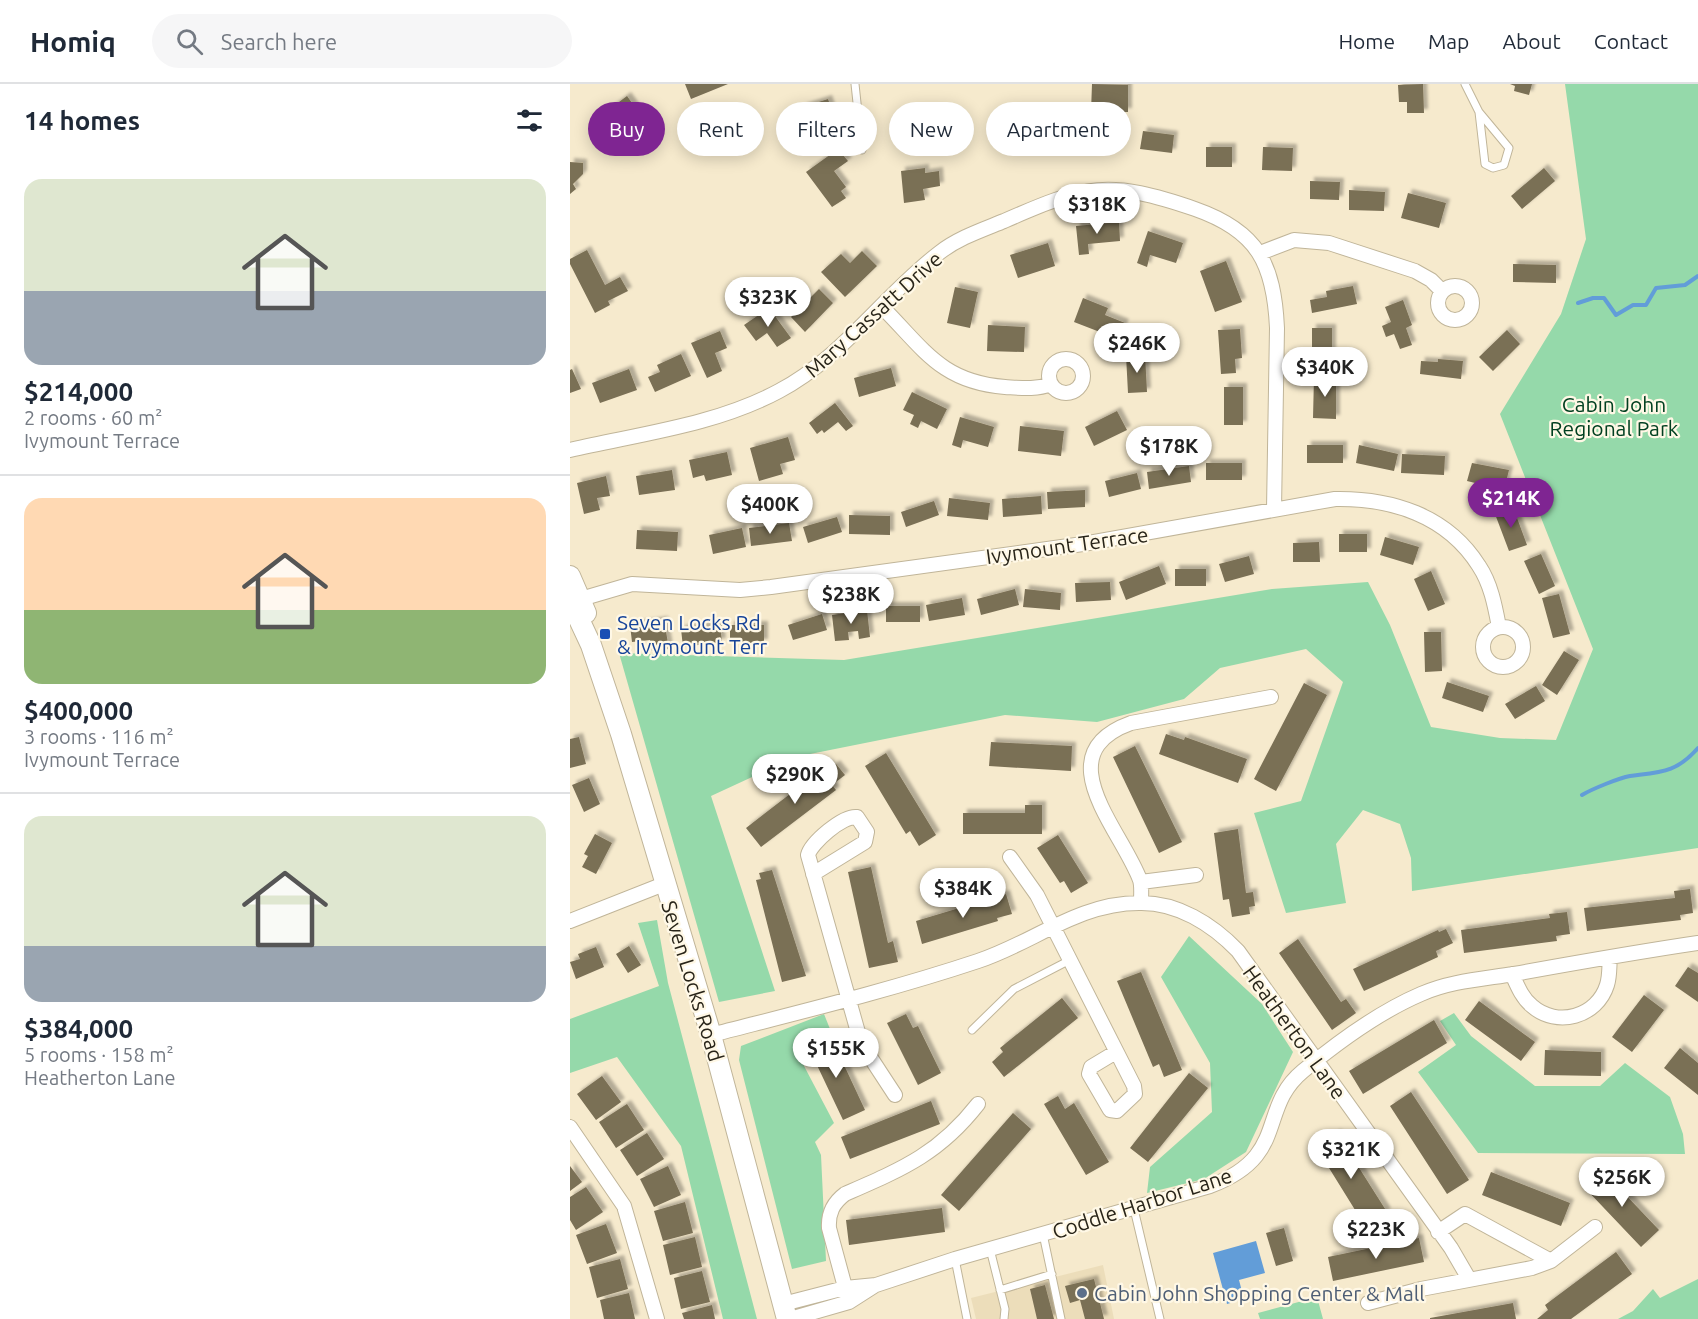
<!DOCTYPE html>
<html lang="en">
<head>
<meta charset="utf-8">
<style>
	body { margin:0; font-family:Ubuntu,sans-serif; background:#f6f6f7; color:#1f2937; height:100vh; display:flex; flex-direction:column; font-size:22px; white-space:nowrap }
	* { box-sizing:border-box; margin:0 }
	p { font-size:20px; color:#747a83 }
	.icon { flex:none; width:33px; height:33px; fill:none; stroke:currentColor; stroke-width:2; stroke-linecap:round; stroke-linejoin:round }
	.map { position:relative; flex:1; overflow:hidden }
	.details { display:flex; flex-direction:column; background:#fff; width:570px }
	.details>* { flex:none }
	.top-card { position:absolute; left:18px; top:18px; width:570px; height:54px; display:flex; gap:12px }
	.price { position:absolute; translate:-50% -51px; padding:0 14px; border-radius:21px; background:#fff; color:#222; font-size:20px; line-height:39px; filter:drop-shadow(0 2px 3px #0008) }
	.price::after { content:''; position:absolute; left:50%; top:36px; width:18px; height:14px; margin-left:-9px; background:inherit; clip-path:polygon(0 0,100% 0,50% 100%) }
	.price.selected { background:#7f2592; color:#fff }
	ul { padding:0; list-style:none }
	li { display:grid; align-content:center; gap:12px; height:318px; padding:0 24px }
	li+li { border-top:2px solid #e0e1e3 }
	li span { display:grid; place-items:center; height:186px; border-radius:18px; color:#555 }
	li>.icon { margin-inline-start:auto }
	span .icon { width:108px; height:108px; fill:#fffc; stroke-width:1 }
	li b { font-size:26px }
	h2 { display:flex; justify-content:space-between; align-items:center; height:72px; padding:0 24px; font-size:26px }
	.tag { padding:0 21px; border-radius:27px; background:#fff; box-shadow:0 3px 15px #0003; font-size:21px; line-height:54px }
	.tag.selected { background:#7f2592; color:#fff }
	header { display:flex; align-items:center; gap:36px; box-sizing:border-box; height:84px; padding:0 30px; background:#fff; border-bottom:2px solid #e0e1e3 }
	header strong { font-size:28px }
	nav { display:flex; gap:33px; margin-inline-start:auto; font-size:21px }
	.search { width:420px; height:54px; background:#f6f6f7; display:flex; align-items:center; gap:15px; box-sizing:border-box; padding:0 21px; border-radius:33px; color:#747a83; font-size:22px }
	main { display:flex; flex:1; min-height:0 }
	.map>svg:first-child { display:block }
	.built { fill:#ecddba }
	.green { fill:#95d9aa }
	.water { fill:#629dd8 }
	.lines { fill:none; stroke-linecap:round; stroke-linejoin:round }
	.stream { stroke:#629dd8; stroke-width:4 }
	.building { fill:#7a6f55; filter:url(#shadow) }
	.lane-casing { stroke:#c0b599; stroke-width:9 }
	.street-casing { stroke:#c0b599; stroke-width:16 }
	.secondary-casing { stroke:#c0b599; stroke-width:22 }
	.lane { stroke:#fff; stroke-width:7 }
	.street { stroke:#fff; stroke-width:14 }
	.secondary { stroke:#fff; stroke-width:20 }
	.transit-dot { fill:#1a4fb4; stroke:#fff8e6; stroke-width:2 }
	.service-dot { fill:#5c6f8a; stroke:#fff8e6; stroke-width:2 }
	.labels { text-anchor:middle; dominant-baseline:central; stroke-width:4.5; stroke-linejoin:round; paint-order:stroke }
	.street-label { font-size:21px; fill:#282419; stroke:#fff8e6 }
	.park-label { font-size:21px; fill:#014020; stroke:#fff8e6 }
	.transit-label { font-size:21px; fill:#164399; stroke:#fff8e6; text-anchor:start }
	.service-label { font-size:21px; fill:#4e5e75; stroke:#fff8e6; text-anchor:start }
</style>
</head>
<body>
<header>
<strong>Homiq</strong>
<div class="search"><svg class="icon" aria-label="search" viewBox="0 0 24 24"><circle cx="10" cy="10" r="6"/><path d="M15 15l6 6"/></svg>Search here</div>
<nav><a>Home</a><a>Map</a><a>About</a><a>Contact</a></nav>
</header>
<main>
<section class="details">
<h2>14 homes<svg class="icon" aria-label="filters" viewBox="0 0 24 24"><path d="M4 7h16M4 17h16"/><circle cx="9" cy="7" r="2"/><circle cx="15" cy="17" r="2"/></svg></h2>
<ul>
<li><span style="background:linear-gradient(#dfe7d0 60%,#9aa5b1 0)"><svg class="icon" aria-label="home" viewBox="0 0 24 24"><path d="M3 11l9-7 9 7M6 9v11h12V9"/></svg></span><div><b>$214,000</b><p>2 rooms · 60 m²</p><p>Ivymount Terrace</p></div></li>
<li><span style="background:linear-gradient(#ffd9b3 60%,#8fb573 0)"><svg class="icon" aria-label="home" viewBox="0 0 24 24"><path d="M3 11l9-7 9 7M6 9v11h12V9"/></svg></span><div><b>$400,000</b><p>3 rooms · 116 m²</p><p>Ivymount Terrace</p></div></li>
<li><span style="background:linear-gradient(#dfe7d0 70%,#9aa5b1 0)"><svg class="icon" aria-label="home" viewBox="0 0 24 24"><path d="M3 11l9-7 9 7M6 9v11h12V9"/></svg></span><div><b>$384,000</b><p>5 rooms · 158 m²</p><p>Heatherton Lane</p></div></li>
</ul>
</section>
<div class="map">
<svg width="1128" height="1235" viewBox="0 0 1128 1235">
	<defs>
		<filter id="shadow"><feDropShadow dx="4" dy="-4" stdDeviation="1.5" flood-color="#0004"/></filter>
	</defs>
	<rect width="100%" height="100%" fill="#f6eacd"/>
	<path class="built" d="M533,1181l11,54h-138l-5,-21z"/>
	<path class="green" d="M995,0h133v764l-286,43 -1,-33 -11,-34 -37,-14 -27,34 10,59 -60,10 -32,-100 47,-12 42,-119 -37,-33 -86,19 -36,31 -87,23 -92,-7 -210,42 -84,39 64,195 -56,11 -100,-349 225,7 428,-71 96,-7 22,43 41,102 69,11 56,2 37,-91 -93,-235 61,-100 25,-75z
		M87,836l11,63 89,336h-34l-42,-173 -64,-89 -47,16v-54l89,-33 -21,-63z
		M619,852l73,68 31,48 -47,100 -42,27 -57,14 3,-26 62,-55 -2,-49 -49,-86z
		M884,929l17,23 64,50h65l25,-23 45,34 13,37 2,20 -207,-1 -60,-81 38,-27 -16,-24z
		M254,930l6,15 -37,16 41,78 -19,19 6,13 5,106 -34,8 -53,-209 2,-14z
		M1128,1195v40h-80l15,-8 20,-22 7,9z
		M747,1213l6,22h-63l-2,-6z"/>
	<path class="water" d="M686,1157l9,32 -26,7 5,19 -17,5 -14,-51z"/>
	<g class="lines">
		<path class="stream" d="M1008,219l15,-5h11l12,17 17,-10h13l10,-17 29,-3 13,-9
			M1012,711c10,-6 37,-17 48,-19 31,-4 46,-3 68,-28"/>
	</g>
	<path class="building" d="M115,0h43l-37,15z
		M522,0l36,1v27h-37z
		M853,0l1,29h-17v-11h-8l-1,-17z
		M940,0h22l-3,11 -15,-4 1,-5z
		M57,12l15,21 -28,21 -15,-21z
		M258,15l11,32 -25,8 -11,-32z
		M480,33h14l-1,8h9v21h-25v10h-15v-31h18z
		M573,47l31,4 -2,18 -32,-4z
		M636,63h26v20h-26z
		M693,63l30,1 -1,23 -30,-1z
		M268,65l10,12 -14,10 12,16 -5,4 5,7 -14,9 -26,-35z
		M0,78l13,1v11l-10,10 3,5 -6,5z
		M355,84v5l14,-2 1,15 -17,3 2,11 -21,3 -3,-32z
		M974,84l11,13 -33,28 -11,-13z
		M740,97l30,1 -1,18 -29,-1z
		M779,106l36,2 -1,19 -35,-1z
		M838,109l38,10 -7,25 -38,-10z
		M549,138l1,19 -32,3 1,10 -10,1 -3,-29z
		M578,147l35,12 -7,20 -26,-8 -3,12 -10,-4z
		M478,159l7,23 -37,12 -8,-23z
		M17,166l18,35 15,-8 8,14 -20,10 2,4 -15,8 -25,-49v-5z
		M292,167l15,15 -32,31 -24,-25 20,-18 9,9z
		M656,177l16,41 -27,10 -15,-41z
		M943,180l43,1v18l-43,-1z
		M783,202l4,18 -45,9 -2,-13 17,-3 -1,-6z
		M385,203l23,5 -8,36 -23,-5z
		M249,205l14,14 -28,29 -14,-15z
		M513,214l25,10 -3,7 20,8 -7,16 -44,-17z
		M833,216l9,25 -6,3 6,17 -12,4 -6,-15 -8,3 -4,-11 9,-4 -6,-15z
		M199,224l22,30 -14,9 -10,-14 -11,8 -12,-16z
		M418,241l37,2 -1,25 -37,-1z
		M742,244h20v37h-20z
		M670,245l2,29 -7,1 1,14 -15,1 -3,-44z
		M937,246l13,14 -27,27 -14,-14z
		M150,247l7,17 -12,5 7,18 -15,7 -16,-35z
		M111,270l10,22 -36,16 -7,-15 12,-5 -3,-7z
		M575,270l2,38 -19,1 -2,-38z
		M868,275l25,2 -2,18 -41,-5 1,-13 17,1z
		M321,284l5,18 -37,11 -5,-19z
		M2,285l9,20 -11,4v-23z
		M59,285l8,21 -37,13 -8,-20z
		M744,293h22v42l-23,-1z
		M654,303h19v38h-19z
		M342,308l35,17 -10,20 -16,-8 -3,7 -8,-4 4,-9 -11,-5z
		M265,319l18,23 -7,5 -8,-9 -14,11 -2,-3 -5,4 -8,-11z
		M547,327l10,19 -33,16 -9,-19z
		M390,333l34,10 -6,20 -25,-7 -2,8 -9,-3z
		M450,342l44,5 -3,25 -43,-5z
		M218,353l7,23 -15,4 3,10 -24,7 -9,-33z
		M737,361h36v18h-36z
		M789,361l39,9 -4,17 -38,-8z
		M157,368l5,23 -26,6 -2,-6 -11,3 -4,-18z
		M832,370l43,2 -1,19 -43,-2z
		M636,379h36v17h-36z
		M902,379l37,7 -5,20 -37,-9z
		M619,382l2,16 -42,7 -2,-17z
		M102,386l3,20 -36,5 -3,-19z
		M567,389l4,16 -32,8 -4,-16z
		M36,392l4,20 -13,2 3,12 -16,4 -7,-31z
		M515,406v17l-37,2 -1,-17z
		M471,412l1,18 -39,3 -1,-18z
		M379,414l41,5 -2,17 -41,-4z
		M364,417l5,14 -33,12 -5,-15z
		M943,423l14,38 -18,6 -14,-37z
		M279,431l41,1v19l-41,-1z
		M267,433l5,15 -34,11 -5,-16z
		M219,439l3,18 -41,5 -2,-18z
		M172,444l4,19 -33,7 -4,-19z
		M67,446l41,2 -1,19 -41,-2z
		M769,450h28v18h-28z
		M815,453l34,10 -6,18 -33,-10z
		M749,458l1,20h-27v-19z
		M971,470l14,32 -16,8 -15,-33z
		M679,472l5,18 -29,8 -6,-18z
		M589,482l7,18 -40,16 -7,-18z
		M605,485h31v17h-31z
		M861,487l14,33 -17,7 -14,-32z
		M540,498l1,18 -35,2 -1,-19z
		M445,505l4,16 -38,10 -4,-16z
		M455,505l36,4 -1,17 -37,-3z
		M989,510l11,40 -17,4 -11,-40z
		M392,514l3,17 -36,6 -3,-16z
		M316,522h34v16h-34z
		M297,526l3,27 -11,2 -1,-8 -10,1 1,8 -14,1 -3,-26z
		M252,530l5,16 -34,10 -5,-15z
		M94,536l5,29 -17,2 -2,-11 -18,2 -2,-17z
		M150,541l2,17 -39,5 -2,-18z
		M160,541h34v18h-34z
		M854,548h17l1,39 -17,1z
		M994,567l15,9 -22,35 -15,-10z
		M877,598l42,14 -6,16 -41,-14z
		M734,599l23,12 -51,96 -22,-12z
		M966,602l9,15 -30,18 -10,-15z
		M596,650l18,6 1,-3 62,22 -9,24 -79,-29z
		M9,653l7,27 -16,4v-29z
		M421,658l81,4 -1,25 -82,-5z
		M565,662l47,96 -23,11 -46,-96z
		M316,669l50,82 -17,11 -9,-15 -4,3 -41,-68z
		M259,680l2,4 5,-4 9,11 -13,10 4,5 -75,57 -15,-19z
		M19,694l11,26 -16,8 -12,-27z
		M455,721h17v29h-79v-21h62z
		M668,745l8,64 7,-1 2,14 -6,1 1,7 -18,3 -3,-18 -6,1 -9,-67z
		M25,750l17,9 -16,31 -14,-7 6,-11 -4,-2z
		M488,751l30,48 -17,10 -7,-12 -4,2 -23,-35z
		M301,783l17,76 5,-2 5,21 -29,6 -21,-96z
		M202,786l34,106 -24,6 -26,-102 5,-1 -2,-6z
		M1120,805l3,24 -13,2 1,5 -94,11 -3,-23 91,-10 -1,-7z
		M436,810l6,20 -15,4 1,3 -76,23 -6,-23z
		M997,828l3,22 -14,2 1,5 -93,12 -3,-23 89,-12 -1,-4z
		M876,845l7,14 -17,8 2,6 -74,34 -11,-22 85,-39 1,2z
		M728,855l43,63 5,-3 10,14 -24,17 -53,-77z
		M59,862l12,19 -13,8 -12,-19z
		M26,863l8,20 -28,12 -6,-17 10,-3 -2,-5z
		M1118,883l10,6v29l-23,-16z
		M571,888l41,98 -18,7 -5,-13 -6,3 -36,-86z
		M1074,911l20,15 -32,42 -20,-15z
		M492,914l16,20 -74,59 -12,-15 11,-10 -3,-4z
		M909,917l56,41 -14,19 -56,-41z
		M336,930l7,14 5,-2 23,47 -23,12 -31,-62z
		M864,936l13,23 -84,51 -14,-23z
		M253,953l7,16 7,-3 28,60 -22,10 -28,-59 -5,2 -6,-13 9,-4 -2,-4z
		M1110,964l18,15v32l-34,-27z
		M975,966l56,2v24l-57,-1z
		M619,989l19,15 -60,74 -18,-14z
		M32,992l19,26 -25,18 -19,-26z
		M841,1008l58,88 -22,14 -57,-88z
		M488,1012l7,13 9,-6 35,59 -23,13 -42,-71z
		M361,1017l9,23 -90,35 -9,-22z
		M57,1020l17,26 -28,18 -17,-26z
		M443,1029l18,16 -72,82 -18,-16z
		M77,1049l17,26 -27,17 -17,-26z
		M767,1049l50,79 -22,14 -49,-79z
		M0,1082l12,16 -12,9z
		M98,1082l13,29 -27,12 -14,-28z
		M1032,1086l57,60 -18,17 -57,-60z
		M921,1088l79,31 -9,23 -79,-31z
		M16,1103l17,25 -27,18 -6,-10v-23z
		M115,1118l8,31 -30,8 -9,-30z
		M372,1124l3,24 -96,13 -3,-25z
		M36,1140l11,29 -30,11 -11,-29z
		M714,1144l9,33 -17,5 -10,-33z
		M125,1153l7,30 -32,8 -7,-30z
		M849,1154l5,24 -91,19 -5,-24z
		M1046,1168l16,22 -61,45h-34l11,-9 -3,-5z
		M50,1175l8,30 -31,9 -8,-31z
		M132,1187l8,31 -29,7 -7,-31z
		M524,1195l10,40h-19l-5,-19 -10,3 -5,-17z
		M475,1201l9,34h-17l-7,-30z
		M59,1209l6,26h-31l-4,-19z
		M943,1219l3,16h-86v-1z
		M142,1221l3,14h-31l-2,-6z"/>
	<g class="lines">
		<g class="lane-casing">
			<path id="lane" d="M285,0l7,66
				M895,0l14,28 30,36 -5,17 -11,3 -8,-4 -6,-52
				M402,946l42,-41 56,-29
				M564,1125l26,110
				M473,1150l18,85
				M420,1165l15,60 -1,10
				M385,1175l12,60
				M430,1206l52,-16"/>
		</g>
		<g class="street-casing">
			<path id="street" d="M690,169l34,-13 35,3 86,28 16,9 11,11
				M868 219a17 17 0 1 1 34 0a17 17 0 1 1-34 0Z
				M312,223c42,42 59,75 123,80 16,1 31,3 46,-3
				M479 292a17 17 0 1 1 34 0a17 17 0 1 1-34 0Z
				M0,366c69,-16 146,-25 209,-59 63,-33 104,-95 160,-138 19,-15 43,-23 65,-32 82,-36 104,-42 191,-12 63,22 79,55 82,119l-3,181
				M4,517l58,-17 108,6 31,-3 312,-43 252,-45c56,-1 112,16 144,67 12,18 16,40 20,61
				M913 563a20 20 0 1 1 40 0a20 20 0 1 1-40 0Z
				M440,773l27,38 97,191 1,8 -18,17 -7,-1 -21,-36 2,-7 25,-15
				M243,790l52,-32 2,-10 -10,-15c-14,-2 -46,26 -49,38l53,188 34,52
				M571,798l55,-7
				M571,818c0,-7 1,-16 -1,-22 -19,-51 -95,-126 -9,-157l140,-26
				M0,837l94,-37
				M942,890c5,11 10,24 20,32 25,22 65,11 75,-21 3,-9 2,-19 3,-28
				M141,951c89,-23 180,-45 267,-74 55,-18 100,-58 161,-58 38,-1 73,21 99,48l213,297 18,31
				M0,1043l54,79 33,113
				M868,1148l27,-18 86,47
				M279,1218l-20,-74c-1,-15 4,-25 16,-34 57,-25 94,-40 133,-90
				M798,1219l53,-14 111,-21 19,-7 44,-34
				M213,1220l62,-16 31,-3 79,-26 255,-73c80,-30 47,-77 93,-115 35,-29 76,-59 118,-77 29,-13 62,-15 93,-20 61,-11 123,-22 184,-31
				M220,1235l59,-17 25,-16"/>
		</g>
		<g class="secondary-casing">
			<path id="secondary" d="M0,492l16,37
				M0,516l21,45 30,89 90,301 76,284"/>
		</g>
		<use href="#lane" class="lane"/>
		<use href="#street" class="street"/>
		<use href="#secondary" class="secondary"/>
	</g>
	<rect class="transit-dot" x="29" y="544" width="12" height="12" rx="3"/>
	<circle class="service-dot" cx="512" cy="1209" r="6"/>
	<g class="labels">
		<g class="street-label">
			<text transform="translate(303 230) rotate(-42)">Mary Cassatt Drive</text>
			<text transform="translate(497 461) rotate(-8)">Ivymount Terrace</text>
			<text transform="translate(123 897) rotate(73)">Seven Locks Road</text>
			<text transform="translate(725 948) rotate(54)">Heatherton Lane</text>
			<text transform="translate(572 1119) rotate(-18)">Coddle Harbor Lane</text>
		</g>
		<g class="park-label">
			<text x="1044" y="320">Cabin John<tspan x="1044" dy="24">Regional Park</tspan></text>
		</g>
		<g class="transit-label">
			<text x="47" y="538">Seven Locks Rd<tspan x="47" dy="24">&amp; Ivymount Terr</tspan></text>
		</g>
		<g class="service-label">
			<text x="524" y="1209">Cabin John Shopping Center &amp; Mall</text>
		</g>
	</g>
</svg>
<b class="price" style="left:527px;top:151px">$318K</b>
<b class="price" style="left:198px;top:244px">$323K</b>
<b class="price" style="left:567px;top:290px">$246K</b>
<b class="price" style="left:755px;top:314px">$340K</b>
<b class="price" style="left:599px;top:393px">$178K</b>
<b class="price selected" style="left:941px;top:445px">$214K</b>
<b class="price" style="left:200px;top:451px">$400K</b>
<b class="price" style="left:281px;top:541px">$238K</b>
<b class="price" style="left:225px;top:721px">$290K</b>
<b class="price" style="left:393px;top:835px">$384K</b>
<b class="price" style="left:266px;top:995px">$155K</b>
<b class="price" style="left:781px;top:1096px">$321K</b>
<b class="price" style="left:1052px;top:1124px">$256K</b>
<b class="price" style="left:806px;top:1176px">$223K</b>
<div class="top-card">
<a class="tag selected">Buy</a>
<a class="tag">Rent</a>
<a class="tag">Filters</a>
<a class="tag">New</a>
<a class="tag">Apartment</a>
</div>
</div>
</main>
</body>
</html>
